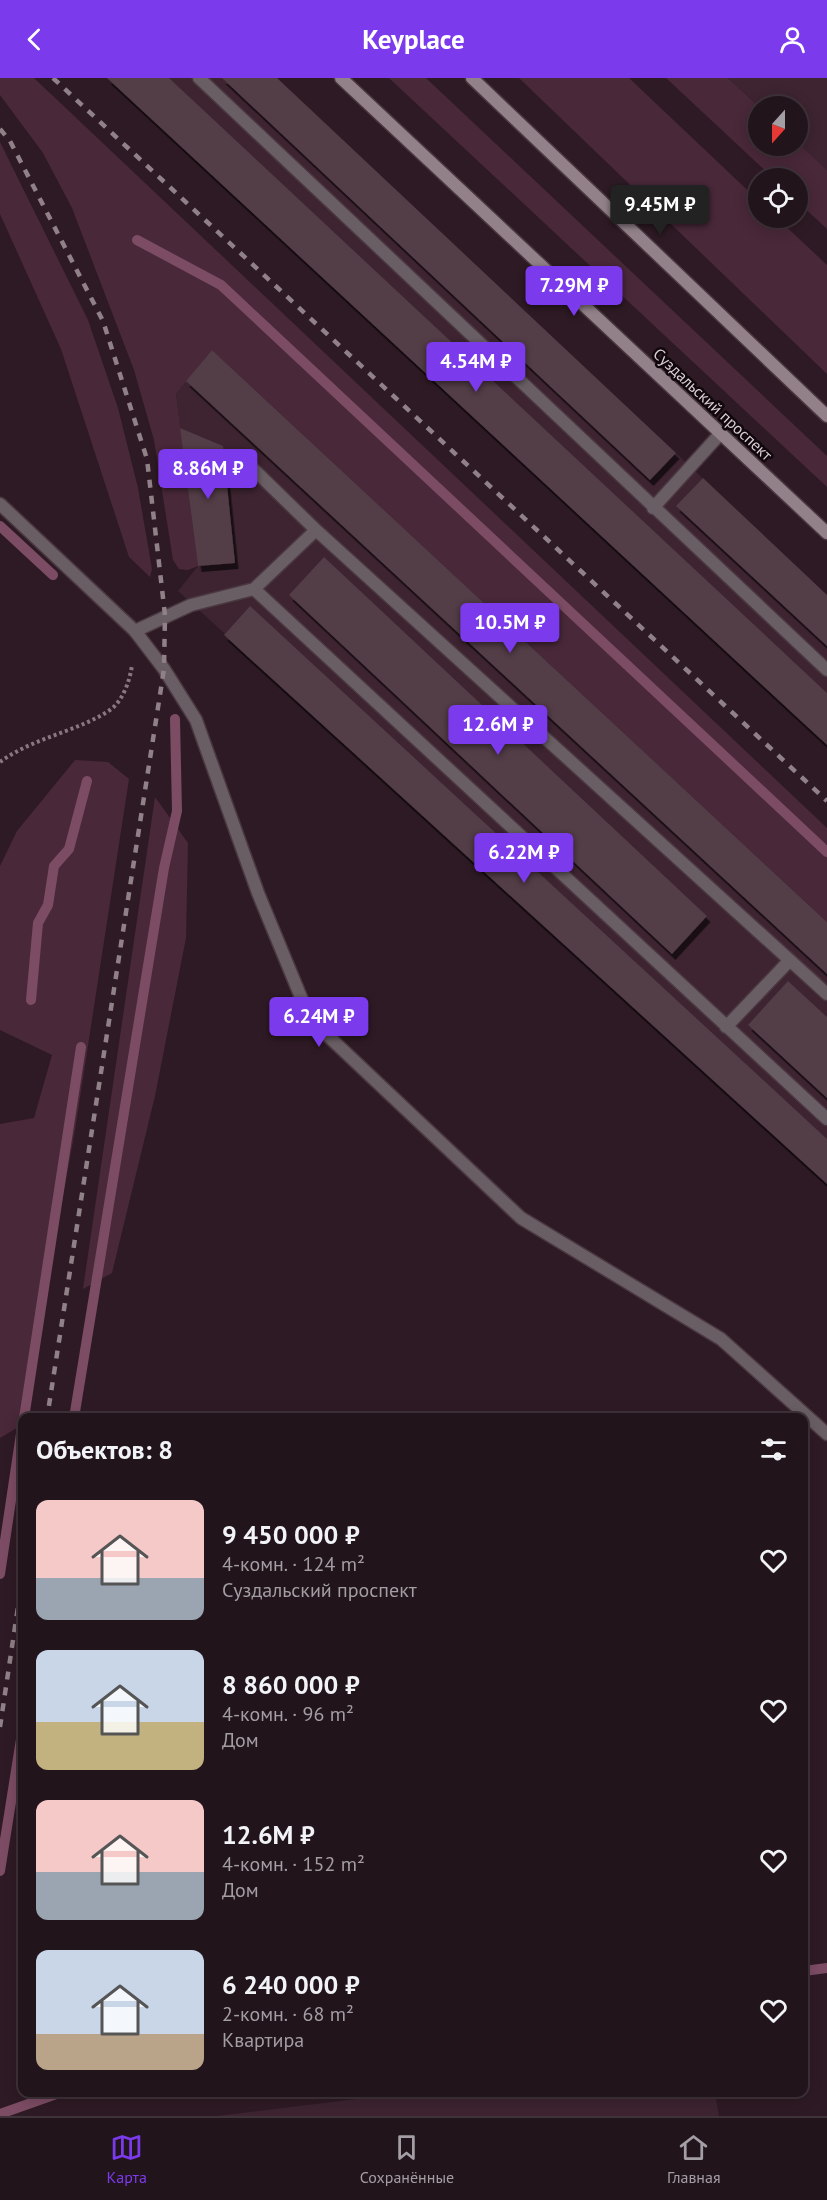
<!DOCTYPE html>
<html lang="ru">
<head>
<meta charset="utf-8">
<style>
	body { margin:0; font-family:"PT Sans",sans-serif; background:#2a1d24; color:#f1f3f6; height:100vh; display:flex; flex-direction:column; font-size:22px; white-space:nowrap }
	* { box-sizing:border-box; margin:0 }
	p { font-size:20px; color:#a29ea3 }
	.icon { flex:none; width:33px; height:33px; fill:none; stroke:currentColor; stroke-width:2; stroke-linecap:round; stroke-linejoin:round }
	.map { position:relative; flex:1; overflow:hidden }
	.drawer { position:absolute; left:18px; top:1335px; width:790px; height:684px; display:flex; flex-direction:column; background:#22141b; border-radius:12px; box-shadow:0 3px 15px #0003,0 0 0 2px #3f333a }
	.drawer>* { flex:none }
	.needle { width:39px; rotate:201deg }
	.controls { position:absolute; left:748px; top:18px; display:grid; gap:12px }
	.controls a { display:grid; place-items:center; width:60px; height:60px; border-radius:50%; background:#22141b; box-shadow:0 3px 15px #0003,0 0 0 2px #3f333a; font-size:30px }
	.price { position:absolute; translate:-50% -51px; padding:0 14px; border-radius:6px; background:#7c3aed; color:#fff; font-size:20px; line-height:39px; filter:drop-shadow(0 2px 3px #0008) }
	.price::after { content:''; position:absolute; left:50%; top:36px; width:18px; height:14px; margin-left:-9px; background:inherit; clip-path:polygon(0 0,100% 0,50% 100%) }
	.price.on { background:#222; color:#fff }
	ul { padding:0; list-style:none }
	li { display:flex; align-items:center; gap:18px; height:150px; padding:0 18px }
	li span { display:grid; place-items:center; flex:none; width:168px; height:120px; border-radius:12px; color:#555 }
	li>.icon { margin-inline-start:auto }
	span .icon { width:72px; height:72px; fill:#fffc; stroke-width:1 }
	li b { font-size:26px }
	h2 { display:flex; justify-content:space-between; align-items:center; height:72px; padding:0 18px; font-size:26px }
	header { display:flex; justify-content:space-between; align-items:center; height:78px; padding:0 18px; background:#7c3aed; color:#fff; font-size:27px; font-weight:600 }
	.menu { display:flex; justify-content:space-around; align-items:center; height:84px; border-top:2px solid #3f333a; background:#22141b; font-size:16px; color:#a29ea3 }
	.menu a { display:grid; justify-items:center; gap:3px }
	.menu .on { color:#7c3aed }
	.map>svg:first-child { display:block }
	.built { fill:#3d2430 }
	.green { fill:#492839 }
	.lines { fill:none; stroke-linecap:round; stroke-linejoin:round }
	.stream { stroke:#7c4c64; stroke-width:10 }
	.building { fill:#523c46; filter:url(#shadow) }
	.service-casing { stroke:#4a3740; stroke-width:15 }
	.minor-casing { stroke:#4a3740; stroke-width:15 }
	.secondary-casing { stroke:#4a3740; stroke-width:15 }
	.path { stroke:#87777f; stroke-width:4; stroke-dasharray:3 3; stroke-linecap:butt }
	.service { stroke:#695e63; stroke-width:12 }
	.minor { stroke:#695e63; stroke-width:12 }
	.secondary { stroke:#928189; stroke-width:12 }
	.rail { stroke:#908088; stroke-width:4.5; stroke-dasharray:8 8; stroke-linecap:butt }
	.labels { text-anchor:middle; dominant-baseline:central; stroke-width:5; stroke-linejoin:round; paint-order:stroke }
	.street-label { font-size:16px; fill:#dccfd5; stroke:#10080c }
</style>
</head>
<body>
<header><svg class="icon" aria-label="back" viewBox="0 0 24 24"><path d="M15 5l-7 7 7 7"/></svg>Keyplace<svg class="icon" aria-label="person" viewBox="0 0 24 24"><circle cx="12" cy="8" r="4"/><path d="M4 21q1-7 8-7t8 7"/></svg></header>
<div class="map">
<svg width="827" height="2038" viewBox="0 0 827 2038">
	<defs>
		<filter id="shadow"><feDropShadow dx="3.5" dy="6" stdDeviation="0" flood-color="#0009"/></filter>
	</defs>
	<rect width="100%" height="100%" fill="#2e1a24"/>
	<path class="built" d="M107,0h170l550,517v150z
		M728,0h99v92l-29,-27v-37l-39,1z
		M212,272l615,572v262l-649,-593 20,-25 -22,-172z
		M414,2014l301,1 4,23h-502z"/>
	<path class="green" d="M0,0h34l793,750v94l-615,-572 -36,44 22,172 -10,4 -9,-1 -6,-9 -19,-120 -20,-70 -62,-162 -29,-55 -43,-58z
		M389,0h37l401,378v31z
		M519,0h110l130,123v17h18l50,47v109z
		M666,0h62l31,29v39h39v-3l29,27v59l-29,-27v-24h-25z
		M0,64l88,178 30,88 20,80 14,81 -2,8 -21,-20 -68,-208 -61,-135z
		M75,682l33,2 21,17 -54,351 -53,295 -22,13v-314l34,-6 18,-63 -52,-25v-164l17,-35z
		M155,719l33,46 -2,95 -31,158 -43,177 -29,16z"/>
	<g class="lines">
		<path class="stream" d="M137,162l84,45 606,567
			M0,448l53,49
			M31,922l7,-77 10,-18 6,-39 15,-17 18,-68
			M24,1340l57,-371
			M74,1340l90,-550 13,-57 -2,-92
			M0,1496l22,-147
			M0,1793l22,-138
			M804,1893l23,-3
			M0,2036l62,-22"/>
	</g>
	<path class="building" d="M107,0h62l658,615v52z
		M222,0h55l399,375 -26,27z
		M212,272l615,572v52l-641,-593z
		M180,350l43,18 12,117 -37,3z
		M703,400l124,117v51l-151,-140z
		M324,479l383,359 -35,38 -383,-359z
		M250,528l577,533v45l-603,-549z
		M788,903l39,36v81l-79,-73z"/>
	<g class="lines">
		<g class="service-casing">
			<path id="service" d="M199,0l628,592
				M242,380l74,72 511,464
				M653,430l67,-74
				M254,511l573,530
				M135,553l56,-26 63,-16 62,-59
				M726,949l64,-67"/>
		</g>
		<g class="minor-casing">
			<path id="minor" d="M0,426l135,127 29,38 32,51 62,173 52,126 211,199 200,121 106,95"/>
		</g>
		<g class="secondary-casing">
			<path id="secondary" d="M341,0l486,455
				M472,0l355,338"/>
		</g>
		<path class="path" d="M0,684c34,-25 77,-30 110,-52 13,-9 20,-30 22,-45"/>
		<use href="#service" class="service"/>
		<use href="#minor" class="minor"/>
		<use href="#secondary" class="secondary"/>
		<path class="rail" d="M53,0l774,723
			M0,51l10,12 93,180 44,138 18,156 -1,54 -117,749
			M0,1649l22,-147"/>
	</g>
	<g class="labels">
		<g class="street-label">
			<text transform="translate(713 326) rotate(43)">Суздальский проспект</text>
		</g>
	</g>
</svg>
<div class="controls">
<a><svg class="needle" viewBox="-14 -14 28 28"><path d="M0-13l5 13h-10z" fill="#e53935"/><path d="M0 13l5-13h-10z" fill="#a29ea3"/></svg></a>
<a><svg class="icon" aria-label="locate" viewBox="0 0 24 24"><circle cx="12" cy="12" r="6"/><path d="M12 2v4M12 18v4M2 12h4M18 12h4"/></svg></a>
</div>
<b class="price on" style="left:660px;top:158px">9.45M ₽</b>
<b class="price" style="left:574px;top:239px">7.29M ₽</b>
<b class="price" style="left:476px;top:315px">4.54M ₽</b>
<b class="price" style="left:208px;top:422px">8.86M ₽</b>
<b class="price" style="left:510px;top:576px">10.5M ₽</b>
<b class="price" style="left:498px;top:678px">12.6M ₽</b>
<b class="price" style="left:524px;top:806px">6.22M ₽</b>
<b class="price" style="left:319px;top:970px">6.24M ₽</b>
<section class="drawer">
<h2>Объектов: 8<svg class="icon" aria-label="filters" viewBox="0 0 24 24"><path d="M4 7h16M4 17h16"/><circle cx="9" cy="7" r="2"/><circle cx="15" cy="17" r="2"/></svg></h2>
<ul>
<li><span style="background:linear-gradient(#f6c9c9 65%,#9aa5b1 0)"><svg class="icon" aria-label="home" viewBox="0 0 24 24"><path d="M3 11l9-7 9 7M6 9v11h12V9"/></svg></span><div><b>9 450 000 ₽</b><p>4-комн. · 124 m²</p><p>Суздальский проспект</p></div><svg class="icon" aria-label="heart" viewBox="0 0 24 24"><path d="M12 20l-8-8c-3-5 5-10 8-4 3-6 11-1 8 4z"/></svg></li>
<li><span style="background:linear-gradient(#c9d6e8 60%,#c2b280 0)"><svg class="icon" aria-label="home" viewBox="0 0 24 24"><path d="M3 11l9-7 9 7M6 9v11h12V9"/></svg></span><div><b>8 860 000 ₽</b><p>4-комн. · 96 m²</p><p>Дом</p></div><svg class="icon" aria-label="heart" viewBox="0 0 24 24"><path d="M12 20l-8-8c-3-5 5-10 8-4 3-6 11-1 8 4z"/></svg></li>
<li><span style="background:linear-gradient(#f6c9c9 60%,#9aa5b1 0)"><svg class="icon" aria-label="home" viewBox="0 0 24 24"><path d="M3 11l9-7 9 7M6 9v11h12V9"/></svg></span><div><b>12.6M ₽</b><p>4-комн. · 152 m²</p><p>Дом</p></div><svg class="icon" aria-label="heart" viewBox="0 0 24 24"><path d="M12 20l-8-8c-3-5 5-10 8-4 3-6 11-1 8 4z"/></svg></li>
<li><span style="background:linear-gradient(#c9d6e8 70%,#b9a48a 0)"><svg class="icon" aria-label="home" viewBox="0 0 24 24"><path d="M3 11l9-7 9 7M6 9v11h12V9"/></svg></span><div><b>6 240 000 ₽</b><p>2-комн. · 68 m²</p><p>Квартира</p></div><svg class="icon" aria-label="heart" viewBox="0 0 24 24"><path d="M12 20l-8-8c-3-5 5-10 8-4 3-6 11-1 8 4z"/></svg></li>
</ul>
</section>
</div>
<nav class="menu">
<a class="on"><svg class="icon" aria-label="map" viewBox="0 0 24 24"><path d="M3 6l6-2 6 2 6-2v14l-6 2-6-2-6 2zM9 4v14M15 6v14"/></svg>Карта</a>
<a><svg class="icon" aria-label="saved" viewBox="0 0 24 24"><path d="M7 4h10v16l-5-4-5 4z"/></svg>Сохранённые</a>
<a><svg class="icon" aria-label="home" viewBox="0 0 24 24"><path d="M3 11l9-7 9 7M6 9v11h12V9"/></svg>Главная</a>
</nav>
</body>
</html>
